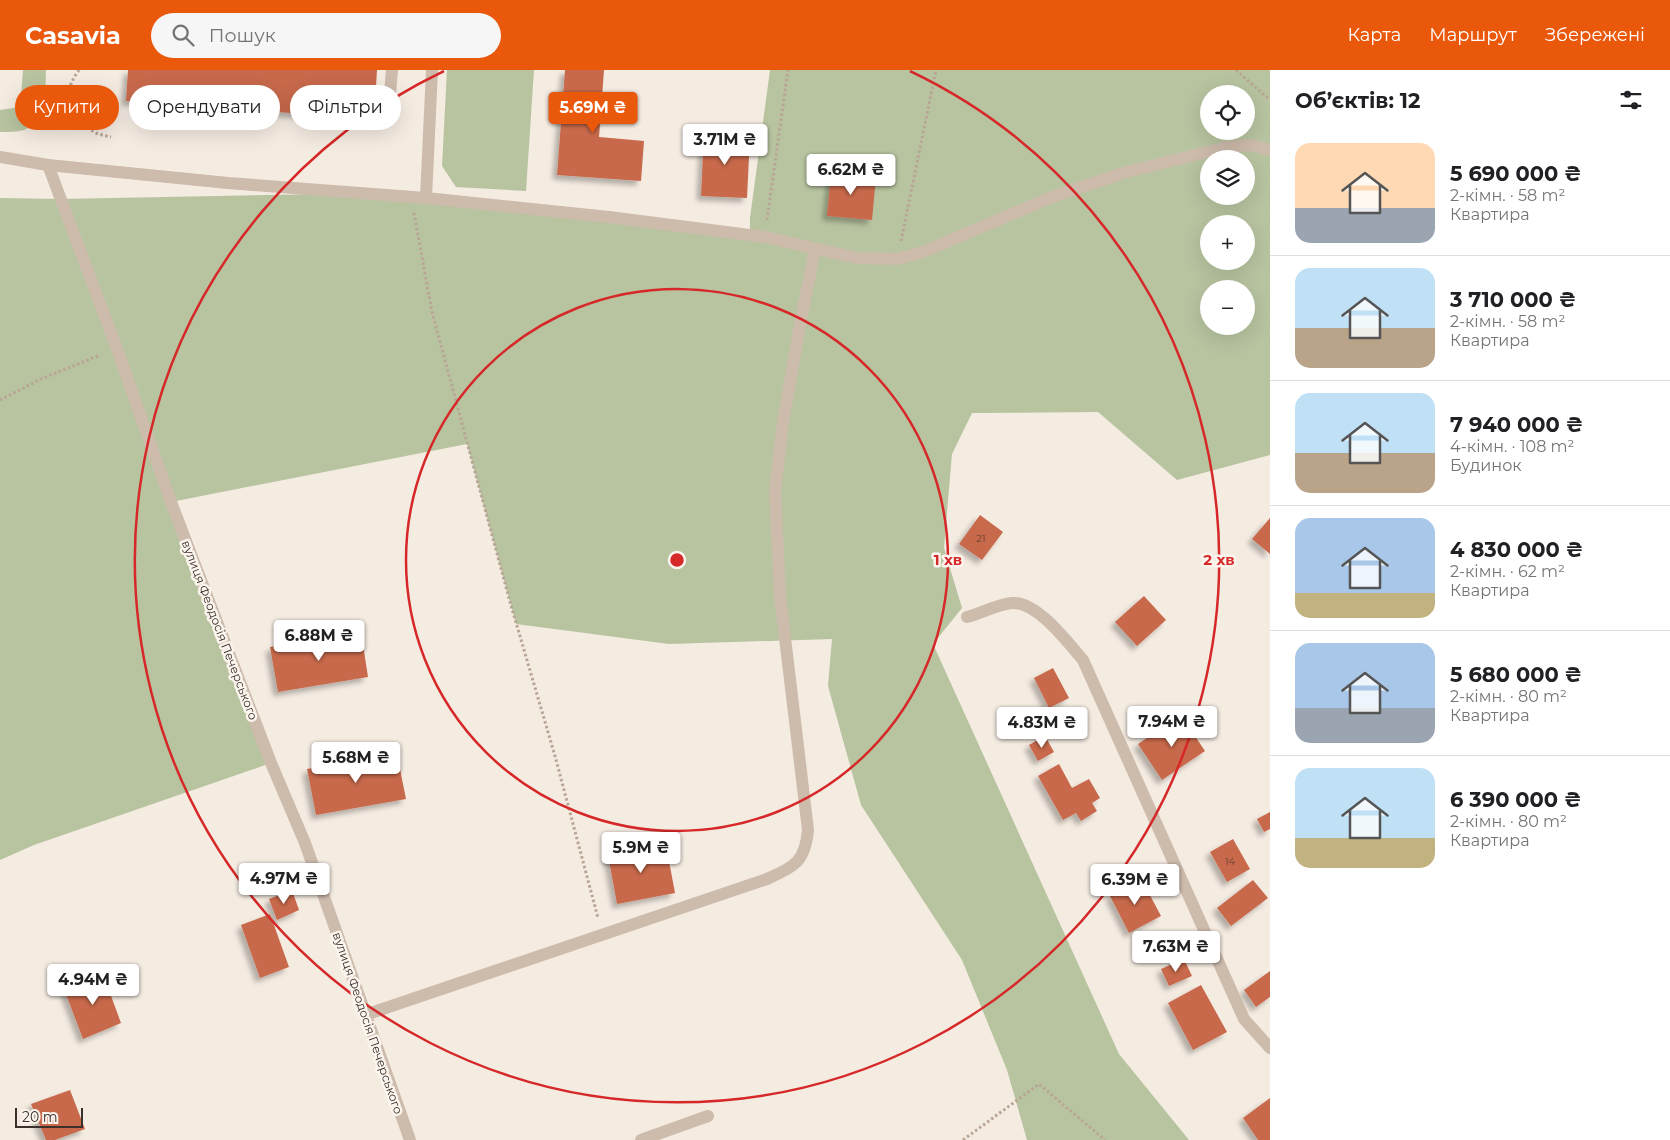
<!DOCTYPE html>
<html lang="uk">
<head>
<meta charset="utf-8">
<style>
	body { margin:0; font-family:Montserrat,sans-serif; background:#f6f6f6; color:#202124; height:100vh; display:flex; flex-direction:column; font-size:19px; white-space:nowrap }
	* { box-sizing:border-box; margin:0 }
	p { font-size:16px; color:#757577 }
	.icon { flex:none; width:28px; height:28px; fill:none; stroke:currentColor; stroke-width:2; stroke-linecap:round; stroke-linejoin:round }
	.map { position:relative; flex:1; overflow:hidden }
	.sheet { display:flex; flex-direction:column; background:#fff; width:400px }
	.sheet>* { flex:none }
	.guide { position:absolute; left:15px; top:15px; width:475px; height:45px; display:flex; gap:10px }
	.tools { position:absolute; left:1200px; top:15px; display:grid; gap:10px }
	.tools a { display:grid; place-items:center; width:55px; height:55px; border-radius:50%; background:#fff; box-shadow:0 5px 20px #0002; font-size:25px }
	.scale { position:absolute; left:15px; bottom:12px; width:68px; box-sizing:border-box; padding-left:5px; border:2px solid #3b302b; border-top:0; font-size:14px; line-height:18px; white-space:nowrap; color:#3b302b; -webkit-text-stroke:4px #fbf5ee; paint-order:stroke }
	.price { position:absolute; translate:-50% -42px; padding:0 11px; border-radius:5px; background:#fff; color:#222; font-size:16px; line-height:32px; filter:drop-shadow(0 1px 2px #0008) }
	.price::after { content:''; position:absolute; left:50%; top:30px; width:15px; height:11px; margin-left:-8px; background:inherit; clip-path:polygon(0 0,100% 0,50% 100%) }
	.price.active { background:#ea580c; color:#fff }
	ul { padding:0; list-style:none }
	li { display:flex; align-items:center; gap:15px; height:125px; padding:0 25px }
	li+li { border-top:1px solid #e0e0e0 }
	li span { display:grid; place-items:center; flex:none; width:140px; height:100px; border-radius:15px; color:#555 }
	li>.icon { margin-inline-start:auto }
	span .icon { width:60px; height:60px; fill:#fffc; stroke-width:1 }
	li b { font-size:21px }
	h2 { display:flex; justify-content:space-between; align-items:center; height:60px; padding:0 25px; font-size:21px }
	.tag { padding:0 18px; border-radius:22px; background:#fff; box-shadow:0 5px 20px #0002; font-size:18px; line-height:45px }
	.tag.active { background:#ea580c; color:#fff }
	header { display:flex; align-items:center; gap:30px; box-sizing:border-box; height:70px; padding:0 25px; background:#ea580c; color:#fff }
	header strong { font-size:24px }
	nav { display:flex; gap:28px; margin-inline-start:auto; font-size:18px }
	.search { width:350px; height:45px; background:#f6f6f6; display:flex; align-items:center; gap:12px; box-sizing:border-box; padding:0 18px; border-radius:28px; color:#757577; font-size:19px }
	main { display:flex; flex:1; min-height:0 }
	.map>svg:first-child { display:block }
	.green { fill:#b8c4a0; fill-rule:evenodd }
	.building { fill:#c8694b; filter:url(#shadow) }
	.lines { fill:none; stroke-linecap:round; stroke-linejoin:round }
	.path { stroke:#b9a596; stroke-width:3; stroke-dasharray:2.5 2.5; stroke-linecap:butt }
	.service { stroke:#cdbbac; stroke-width:12 }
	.minor { stroke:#cdbbac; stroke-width:12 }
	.tertiary { stroke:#cdbbac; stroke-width:12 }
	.ring { fill:none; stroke:#d62828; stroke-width:2.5 }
	.labels { text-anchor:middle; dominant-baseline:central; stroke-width:5; stroke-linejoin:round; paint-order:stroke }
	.number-label { font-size:10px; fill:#5e3e33 }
	.street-label { font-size:12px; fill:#3b302b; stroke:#fbf5ee }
	.centre { fill:#d62828; stroke:#fbf5ee; stroke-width:2.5 }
	.ring-label { font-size:15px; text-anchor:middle; font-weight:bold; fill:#d62828; stroke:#fbf5ee; stroke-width:5; stroke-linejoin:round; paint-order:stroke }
</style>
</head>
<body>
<header>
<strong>Casavia</strong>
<div class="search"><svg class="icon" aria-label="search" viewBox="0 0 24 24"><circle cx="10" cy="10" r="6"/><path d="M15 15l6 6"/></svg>Пошук</div>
<nav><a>Карта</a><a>Маршрут</a><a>Збережені</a></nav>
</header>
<main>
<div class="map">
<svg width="1270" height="1070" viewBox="0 0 1270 1070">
	<defs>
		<filter id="shadow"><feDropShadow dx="-4.5" dy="4.5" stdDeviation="2.5" flood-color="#0004"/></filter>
	</defs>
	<rect width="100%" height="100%" fill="#f4ebe1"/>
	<path class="green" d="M23,0h23c-1,21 3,50 -22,60 -7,2 -16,2 -24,2v-22l20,-3z
		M447,0h87l-8,121 -70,-4 -14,-21z
		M770,0h500v385l-93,25 -79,-68 -126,1 -20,41 -8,94 18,60 -29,36 186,410 70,86h-162l-20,-70 -45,-110 -101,-155 -33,-119 4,-47 -163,5 -153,-20 -49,-180 -296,58 100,261 -237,82 -34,15v-662l60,1 318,-6 372,42v-17zM1209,24h37v37h-37zM1209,89h37v37h-37zM1209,154h37v37h-37zM1209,219h37v37h-37z"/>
	<path class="building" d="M128,0h249l-3,49 -248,-18z
		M565,0h39l-5,67 45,4 -3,40 -84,-6z
		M704,63l46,3 -3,62 -46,-2z
		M831,103l45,4 -4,43 -45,-4z
		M980,445l23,17 -21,28 -23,-16z
		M1270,448v36l-18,-15z
		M1144,526l22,24 -29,26 -22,-24z
		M361,562l7,45 -90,15 -8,-45z
		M1053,598l16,30 -20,10 -15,-30z
		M1181,645l24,36 -43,29 -24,-36z
		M1045,666l9,16 -16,9 -9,-16z
		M397,684l9,45 -90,16 -9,-46z
		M1059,694l13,24 17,-9 11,19 -8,5 5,8 -16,10 -5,-8 -13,7 -25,-44z
		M1270,742v17l-6,3 -7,-13z
		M1233,769l17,30 -23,13 -17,-30z
		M666,775l9,48 -58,11 -9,-49z
		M1142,810l19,36 -32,17 -19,-37z
		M1253,810l15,18 -37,28 -14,-18z
		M292,820l7,20 -22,10 -8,-21z
		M270,844l19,53 -29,11 -19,-53z
		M1184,889l8,17 -23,10 -8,-17z
		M1270,901v26l-14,10 -12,-17z
		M103,904l18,49 -38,16 -19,-50z
		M1201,915l26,47 -34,18 -25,-47z
		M70,1020l15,39 -30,11h-9l-15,-36z
		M1270,1028v42h-12l-15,-22z"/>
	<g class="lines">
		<path class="path" d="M79,0c-3,4 -6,9 -8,14 -6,19 8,40 25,49 5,2 10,3 15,4
			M1236,0l34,30
			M414,143l18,99 78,290 45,154 43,162
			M767,150l21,-150
			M901,171l35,-171
			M0,330l41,-21 59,-24
			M963,1070l76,-56 66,56"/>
		<path class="service" d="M388,48l4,-48
			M365,945l402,-136c28,-13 38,-17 41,-49l-28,-234 -5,-106 8,-67 16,-93 16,-81"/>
		<path class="minor" d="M48,95l180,18 198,15 183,19 156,20 92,21 40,1 26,-7 129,-55 71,-24 104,-26 23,-2 20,5
			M426,128l6,-128
			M967,547c14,-4 32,-13 45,-14 25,-2 56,40 71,57l161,359 26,29
			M641,1070l67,-24"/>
		<path class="tertiary" d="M0,87l48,8 69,184 54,153 100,261 34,80 105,297"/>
	</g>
	<g class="ring">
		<circle cx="677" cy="490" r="271"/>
		<path d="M910 1A542 542 0 1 1 444 1"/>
	</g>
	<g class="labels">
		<g class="number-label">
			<text x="981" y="468">21</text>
			<text x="1230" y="791">14</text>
		</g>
		<g class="street-label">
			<text transform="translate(220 560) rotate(69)">вулиця Феодосія Печерського</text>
			<text transform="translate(368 953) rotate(71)">вулиця Феодосія Печерського</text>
		</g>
	</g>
	<circle cx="677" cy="490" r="8" class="centre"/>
	<g class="ring-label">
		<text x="948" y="495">1 хв</text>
		<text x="1219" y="495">2 хв</text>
	</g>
</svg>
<div class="tools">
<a><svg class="icon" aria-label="locate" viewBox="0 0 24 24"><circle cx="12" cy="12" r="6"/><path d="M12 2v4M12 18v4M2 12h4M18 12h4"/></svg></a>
<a><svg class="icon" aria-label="layers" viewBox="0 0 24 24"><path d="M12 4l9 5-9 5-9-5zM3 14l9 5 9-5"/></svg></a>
<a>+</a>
<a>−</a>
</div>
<div class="scale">20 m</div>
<b class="price active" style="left:593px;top:64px">5.69M ₴</b>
<b class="price" style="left:725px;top:96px">3.71M ₴</b>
<b class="price" style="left:851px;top:126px">6.62M ₴</b>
<b class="price" style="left:319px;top:592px">6.88M ₴</b>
<b class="price" style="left:1172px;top:678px">7.94M ₴</b>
<b class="price" style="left:1042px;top:679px">4.83M ₴</b>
<b class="price" style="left:356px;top:714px">5.68M ₴</b>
<b class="price" style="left:641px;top:804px">5.9M ₴</b>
<b class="price" style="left:284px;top:835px">4.97M ₴</b>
<b class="price" style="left:1135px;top:836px">6.39M ₴</b>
<b class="price" style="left:1176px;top:903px">7.63M ₴</b>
<b class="price" style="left:93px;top:936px">4.94M ₴</b>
<div class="guide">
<a class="tag active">Купити</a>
<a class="tag">Орендувати</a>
<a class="tag">Фільтри</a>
</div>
</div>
<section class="sheet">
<h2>Об’єктів: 12<svg class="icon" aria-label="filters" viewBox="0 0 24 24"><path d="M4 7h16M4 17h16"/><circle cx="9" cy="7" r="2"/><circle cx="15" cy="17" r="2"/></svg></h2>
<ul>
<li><span style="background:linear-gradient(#ffd9b3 65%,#9aa5b1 0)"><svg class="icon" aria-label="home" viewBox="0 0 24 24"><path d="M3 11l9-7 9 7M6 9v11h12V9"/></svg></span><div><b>5 690 000 ₴</b><p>2-кімн. · 58 m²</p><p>Квартира</p></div></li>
<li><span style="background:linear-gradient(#bfe0f5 60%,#b9a48a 0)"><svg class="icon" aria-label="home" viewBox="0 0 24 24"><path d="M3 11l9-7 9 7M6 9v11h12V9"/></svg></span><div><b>3 710 000 ₴</b><p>2-кімн. · 58 m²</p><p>Квартира</p></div></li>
<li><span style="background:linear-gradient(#bfe0f5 60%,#b9a48a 0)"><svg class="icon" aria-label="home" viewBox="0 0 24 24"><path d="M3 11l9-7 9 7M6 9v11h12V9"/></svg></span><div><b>7 940 000 ₴</b><p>4-кімн. · 108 m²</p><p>Будинок</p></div></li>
<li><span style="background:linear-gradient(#a9c7e8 75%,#c2b280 0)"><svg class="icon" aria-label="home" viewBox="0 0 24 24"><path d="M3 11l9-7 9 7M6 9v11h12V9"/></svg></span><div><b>4 830 000 ₴</b><p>2-кімн. · 62 m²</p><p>Квартира</p></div></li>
<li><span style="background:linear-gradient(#a9c7e8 65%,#9aa5b1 0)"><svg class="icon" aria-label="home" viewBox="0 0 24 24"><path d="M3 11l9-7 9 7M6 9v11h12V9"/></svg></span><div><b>5 680 000 ₴</b><p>2-кімн. · 80 m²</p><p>Квартира</p></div></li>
<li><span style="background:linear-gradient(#bfe0f5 70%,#c2b280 0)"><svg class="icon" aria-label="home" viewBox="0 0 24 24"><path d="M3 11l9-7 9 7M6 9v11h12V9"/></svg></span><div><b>6 390 000 ₴</b><p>2-кімн. · 80 m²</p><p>Квартира</p></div></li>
</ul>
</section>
</main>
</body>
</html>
